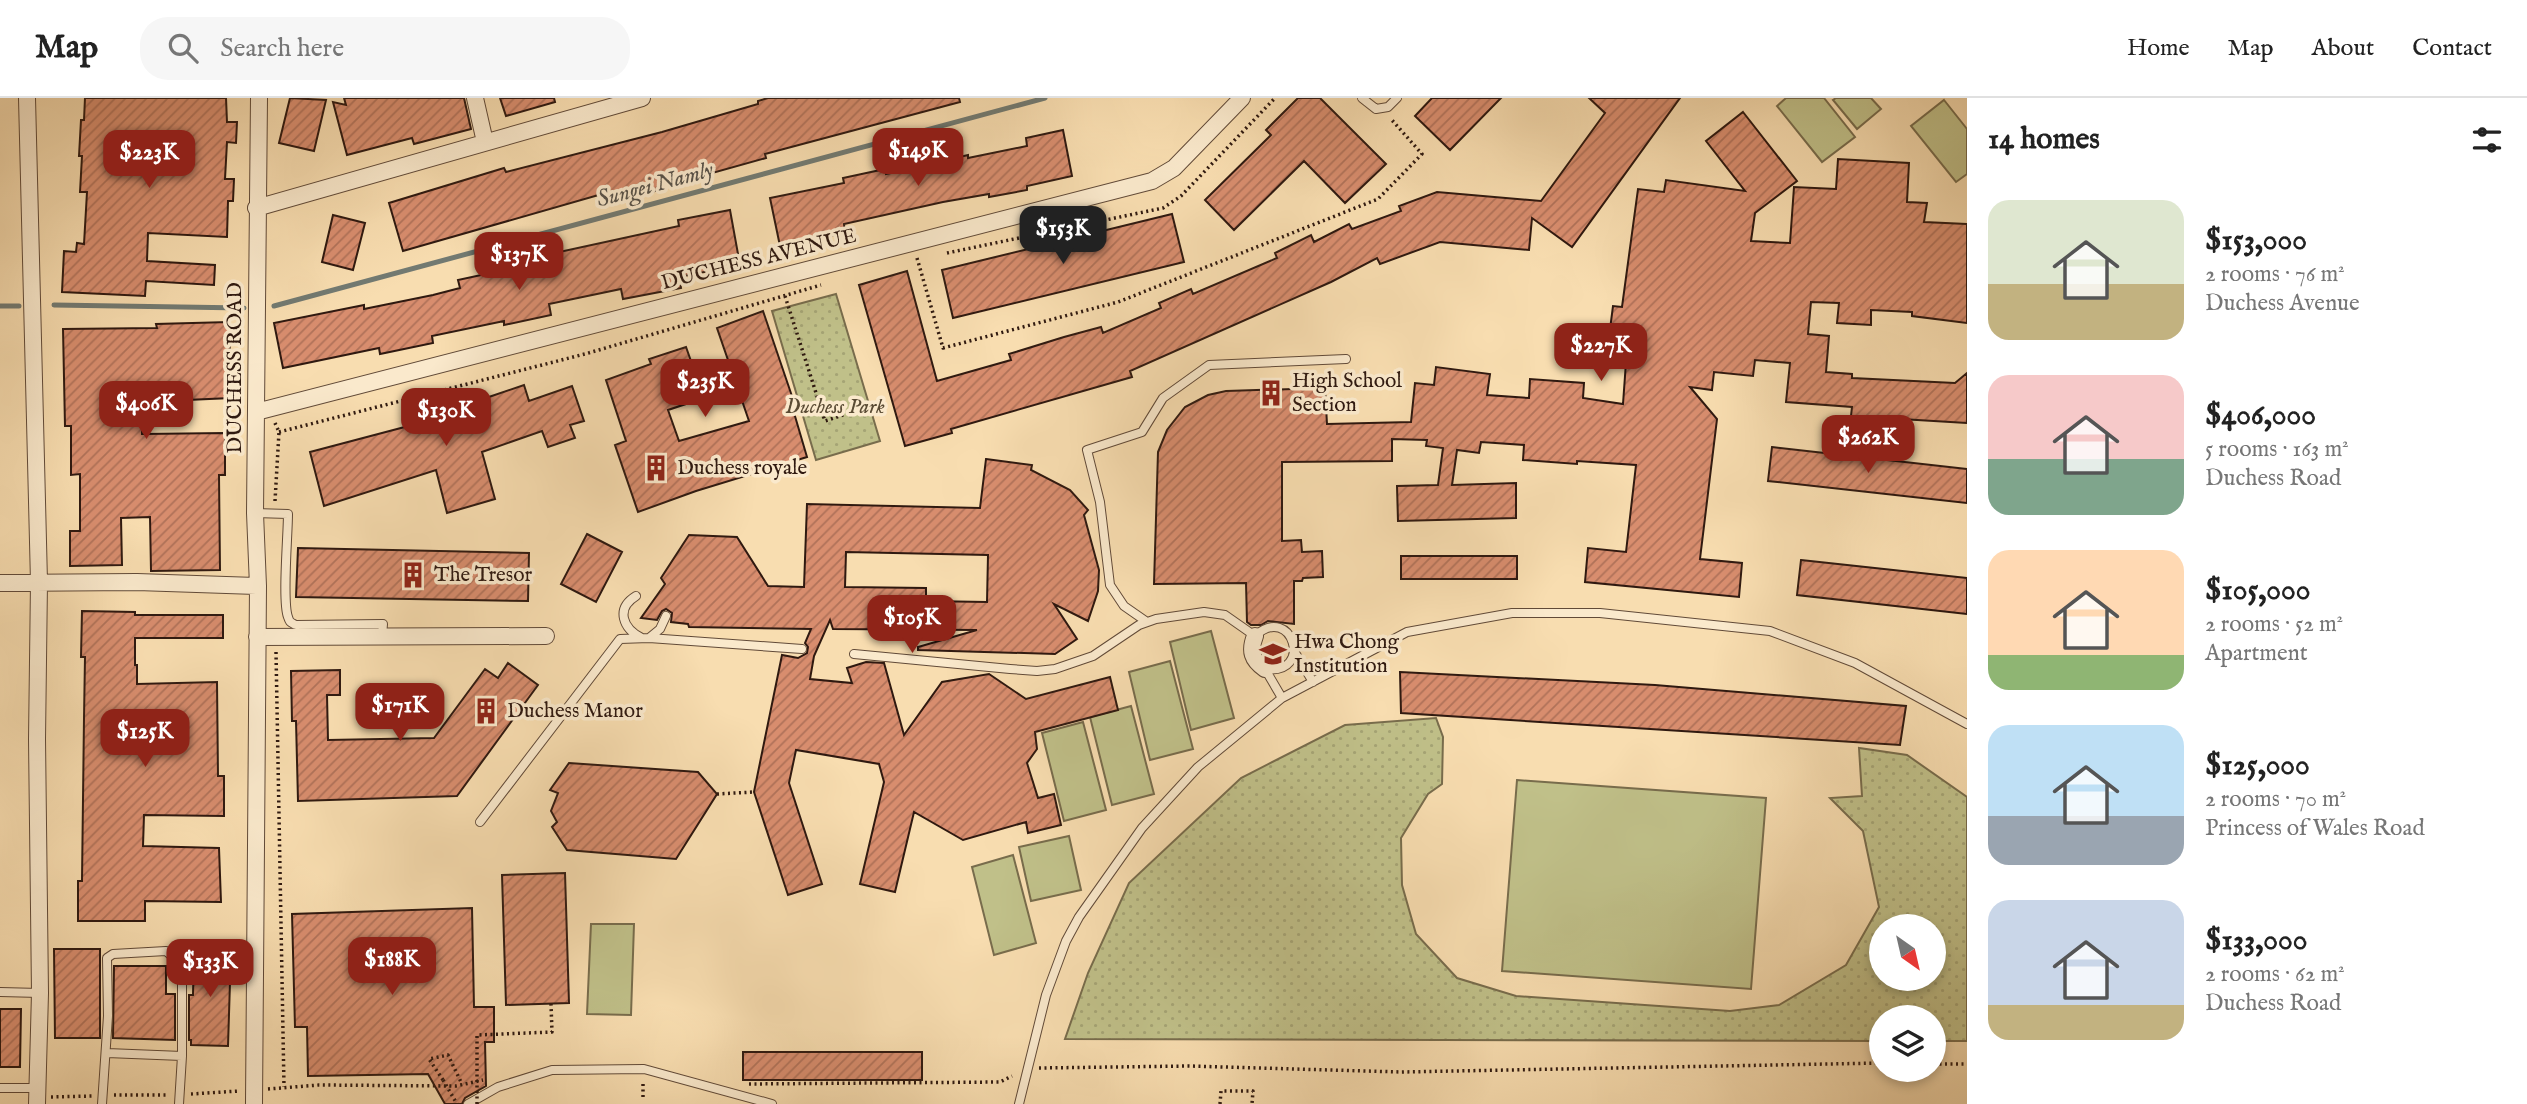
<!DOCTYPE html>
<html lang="en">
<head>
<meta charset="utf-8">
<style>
	body { margin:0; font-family:"IM FELL English",serif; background:#f6f6f6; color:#222; height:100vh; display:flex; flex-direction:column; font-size:26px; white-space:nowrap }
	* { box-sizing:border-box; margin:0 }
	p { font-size:23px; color:#767676 }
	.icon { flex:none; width:38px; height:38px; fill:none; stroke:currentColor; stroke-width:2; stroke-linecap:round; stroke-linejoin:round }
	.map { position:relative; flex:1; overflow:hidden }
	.details { display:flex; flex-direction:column; background:#fff; width:560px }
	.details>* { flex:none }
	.needle { width:46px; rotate:146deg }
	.tools { position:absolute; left:1869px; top:816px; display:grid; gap:14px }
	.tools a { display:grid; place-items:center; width:77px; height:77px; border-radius:50%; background:#fff; box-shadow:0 4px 10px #0003; font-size:35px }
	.price { position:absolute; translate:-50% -60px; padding:0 16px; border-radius:14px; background:#8f2418; color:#fff; font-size:23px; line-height:46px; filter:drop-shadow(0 2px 4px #0008) }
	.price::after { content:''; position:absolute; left:50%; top:42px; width:21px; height:16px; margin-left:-10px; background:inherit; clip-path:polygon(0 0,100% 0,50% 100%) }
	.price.active { background:#222; color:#fff }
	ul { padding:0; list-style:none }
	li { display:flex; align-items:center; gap:21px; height:175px; padding:0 21px }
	li span { display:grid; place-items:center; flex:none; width:196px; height:140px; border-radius:21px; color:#555 }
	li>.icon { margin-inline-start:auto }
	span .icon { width:84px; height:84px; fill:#fffc; stroke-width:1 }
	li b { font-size:30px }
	h2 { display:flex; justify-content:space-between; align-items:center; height:84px; padding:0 21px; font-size:30px }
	header { display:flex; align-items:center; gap:42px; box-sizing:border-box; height:98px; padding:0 35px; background:#fff; border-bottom:2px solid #e0e0e0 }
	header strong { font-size:33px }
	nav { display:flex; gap:38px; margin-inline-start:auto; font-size:24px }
	.search { width:490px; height:63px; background:#f6f6f6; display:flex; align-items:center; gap:18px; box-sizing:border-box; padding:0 24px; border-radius:28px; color:#767676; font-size:26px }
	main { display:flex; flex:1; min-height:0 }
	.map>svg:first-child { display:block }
	.green { fill:url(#green-dots); stroke:#786c4c; stroke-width:2; fill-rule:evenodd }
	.pitch { fill:#c0c089; stroke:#786c4c; stroke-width:2 }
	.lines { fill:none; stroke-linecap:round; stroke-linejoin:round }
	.stream { stroke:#727a72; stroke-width:5 }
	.building { fill:url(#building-hatch); stroke:#2f1910; stroke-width:2; fill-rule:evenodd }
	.service-casing { stroke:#614a38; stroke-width:10 }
	.minor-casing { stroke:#614a38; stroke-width:18 }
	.path { stroke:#2f1910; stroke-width:3.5; stroke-dasharray:2 3.5; stroke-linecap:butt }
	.service { stroke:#fae9cc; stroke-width:8 }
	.minor { stroke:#fae9cc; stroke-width:16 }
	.path-bridge { stroke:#2f1910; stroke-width:3.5; stroke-dasharray:2 3.5; stroke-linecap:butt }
	.labels { text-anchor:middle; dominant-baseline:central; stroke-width:7; stroke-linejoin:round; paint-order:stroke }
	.street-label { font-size:21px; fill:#2f1910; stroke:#fae9cc }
	.poi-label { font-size:21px; fill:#2f1910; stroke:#fae9cc; text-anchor:start }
	.park-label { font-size:21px; font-style:italic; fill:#5a4b34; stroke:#fae9cc }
	.water-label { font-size:23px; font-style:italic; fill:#565149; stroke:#fae9cc }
</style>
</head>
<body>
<header>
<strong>Map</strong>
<div class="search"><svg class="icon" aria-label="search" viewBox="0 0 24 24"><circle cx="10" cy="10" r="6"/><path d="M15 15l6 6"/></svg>Search here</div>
<nav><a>Home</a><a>Map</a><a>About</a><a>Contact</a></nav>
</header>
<main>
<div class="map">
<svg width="1967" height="1006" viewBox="0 0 1967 1006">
	<defs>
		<pattern id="green-dots" width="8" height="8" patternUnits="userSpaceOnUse" patternTransform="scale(1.75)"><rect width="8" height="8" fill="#c0c089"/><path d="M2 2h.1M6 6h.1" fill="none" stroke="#a5a475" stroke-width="1.8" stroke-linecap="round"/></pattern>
		<pattern id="building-hatch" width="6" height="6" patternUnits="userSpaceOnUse" patternTransform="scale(1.75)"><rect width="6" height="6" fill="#d88d6e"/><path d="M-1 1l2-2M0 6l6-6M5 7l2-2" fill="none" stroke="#b07259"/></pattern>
	</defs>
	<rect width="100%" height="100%" fill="#f8ddb0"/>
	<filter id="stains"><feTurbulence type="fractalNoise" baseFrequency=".00286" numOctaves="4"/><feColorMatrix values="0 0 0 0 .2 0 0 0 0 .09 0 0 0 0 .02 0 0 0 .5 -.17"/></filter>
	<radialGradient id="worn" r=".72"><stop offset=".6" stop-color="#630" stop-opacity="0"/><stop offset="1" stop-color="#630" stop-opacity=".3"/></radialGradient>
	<path class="green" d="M836,196l44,147 -64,19 -44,-149z
		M1436,620l7,19 -1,47 -14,10 -27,44 1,47 14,49 41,44 59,18 214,15 49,-6 67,-40 33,-58 -16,-76 -33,-33 32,-2 -3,-48 48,7 60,42v244h-33v-24h-53v24l-816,-2 23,-66 41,-90 112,-105 104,-53zM1881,828h53v52h-53z"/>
	<path class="pitch" d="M1786,0h38l31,39 -33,25 -45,-56z
		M1836,0h35l10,11 -24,20 -24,-29z
		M1944,2l23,29v45l-11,8 -45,-56z
		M1211,533l23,87 -43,12 -21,-88z
		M1170,563l23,88 -43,11 -21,-88z
		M1131,608l23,88 -42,11 -22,-88z
		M1083,624l23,88 -42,11 -22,-88z
		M1517,682l249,18 -15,191 -249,-18z
		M1069,738l12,54 -50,11 -12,-54z
		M1013,757l23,88 -42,12 -22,-88z
		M591,826h43l-3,91 -44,-1z"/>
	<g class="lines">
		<path class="stream" d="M54,207l190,3
			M0,208h19
			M274,208l771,-208"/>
	</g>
	<path class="building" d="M85,0h141l1,24h10l-1,21 -9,-1 -2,37h9l-1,22h-5l-1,36 -79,-4 -1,28 68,4 -1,20 -68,-4 -1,15 -83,-4 2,-41 12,1 1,-9 7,1 3,-52h-7l2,-36h-3l2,-36h3z
		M290,0l36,2 -12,51 -35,-8z
		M344,0h120l7,31 -57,15 -2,-6 -65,17 -14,-53 13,3z
		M500,0h54l1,4 -49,14z
		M768,0h191l1,4 -195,52 1,4 -104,29v2l-28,8 -2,-6 -29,7 -1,-4 -199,57 -14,-48 115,-35 2,4 156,-40 96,-28v-3z
		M1298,0h22l66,66 -41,39 -41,-42 -70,69 -29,-30 66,-65 -5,-5z
		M1432,0h69l-51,52 -35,-34z
		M1589,0h91l-108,149 -40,-29 -3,32 -89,-8 -60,22 -3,-6 -46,24 -201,89 2,6 -181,52 1,4 -47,13 -46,-161 48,-14 30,110 74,-21 -2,-6 55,-17 37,-10 2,6 58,-25 -2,-5 32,-14 2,5 84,-36 -2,-5 36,-18 3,7 35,-18 3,5 49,-18 -2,-5 38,-14 104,9 64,-88z
		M1743,14l54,69 -42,32 -4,28 39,2 4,-56 42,2 2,-30 71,4 -2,39 20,1 -3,19 43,2v99l-55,-7v-4l-41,-2v15l-34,-2 2,-20 -28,-1 -3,32 21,2 -3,36 26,2v4l103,5 12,-10v50l-116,-7 1,-9 -66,-5 4,-39 -35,-3 -2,16 -39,-4 -2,18 -22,-3 27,32 -17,140 42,4 -3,34 -154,-15 3,-34 38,4 10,-87 -59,-4v3l-54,-4 1,-15 -43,-3 -2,11 -22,-3 -5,35 64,-2v35l-118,3 -1,-35 41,-1 5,-37 -17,-2 1,-6 -35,-1v22l-110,1v79l19,-1 1,12 20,-1 1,26 -20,1 -1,3h-8v43l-26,-3 -7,4h-10l-4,-3 -1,-39 -92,1 4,-132 9,-22 18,-23 23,-12 18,-4 99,-3 2,36 84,-2 4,-39 19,2 2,-18 54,7 -3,21 42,3 1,-19 54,4 -1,15 40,6 3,-42 -20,-2 7,-54 9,1 16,-118 26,3 2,-12 79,11 -39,-50z
		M1063,32l9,46 -45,10v4l-38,7v-3l-46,8 -99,22 1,9 -65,13 -10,-48 74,-15 -1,-5 42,-9 1,5 82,-19v3l59,-12 -1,-8z
		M730,112l10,55 -61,12 2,11 -58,11 -2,-10 -72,15 2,11 -47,10v-4l-72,15 1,7 -53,11 -1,-6 -96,20 -9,-45 90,-18v4l69,-14 27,-7 -2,-8 93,-20 -1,-6 129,-28 -1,-6z
		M1172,116l12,48 -231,56 -11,-48z
		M333,117l32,8 -12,47 -31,-8z
		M763,213l32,94 -3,1 15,51 -111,34 -58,21 -23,-67 11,-4 -20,-61 45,-16 -2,-5 37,-12 18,51 -36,12 11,31 70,-20 -32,-93z
		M229,224l2,76 -89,4v32l83,-1v42h-6l1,95 -69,1 -1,-54 -29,1 1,47 -52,1v-35h10v-57l-9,1v-49h-6l-2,-97 94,-1 -1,-4z
		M524,287l5,16 43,-15 12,35 -14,4 5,13 -27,9 -6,-16 -60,21 13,47 -48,14 -11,-43 -112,36 -14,-54 178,-47 -2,-7z
		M1772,349l195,22v34l-199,-22z
		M986,361l46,6 -1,5 39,20 18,20 -4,5 15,55 -1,21 -10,30 -34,-17 23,35 -22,15 -137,-4v-3l59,-17 -144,-1 -3,-9 -16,36 -4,23 42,4 -5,-15 19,-6 18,1 20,72 38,-53 47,-8 37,25 84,-22 8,33 -83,22 2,17 -10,14 11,35 16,-4 7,31 -33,8 -2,-11 -63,18 -49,-28 -19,80 -35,-8 24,-102 -5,-18 -83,-14 -7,33 33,101 -34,11 -34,-103 28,-137 16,3 9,-5 1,-6 -3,-4 6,-14 -122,-2 -1,-3 -17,-2 1,-9 -6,-4 -4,2 -5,9 -16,-2 24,-34 -4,-6 28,-43 48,2 31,49 36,1 3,-83 173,4zM846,454l142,3 -1,47 -61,-1v-13l-81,-1z
		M587,436l35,18 -26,50 -35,-18z
		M298,450l231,5 -1,48 -232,-4z
		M1401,458h116v23h-116z
		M1801,462l166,18v36l-170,-19z
		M82,513l53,1v3h88v23h-88v27h2v19l80,-2 1,94h6v40l-80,-1 -1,31 76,2 2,54 -76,-1v20h-67v-40h4l2,-163 1,-61h-4z
		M508,565l30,22 -81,111 -159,5 -2,-80h-4l-1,-50 49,-1v25h-13l1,45 106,-2 51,-69 13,9z
		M1400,574l255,13 251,21 -6,39 -499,-32z
		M569,665l129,9 19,22 -41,65 -109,-9 -15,-23 5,-5 -6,-11 7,-18 -8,-3z
		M565,775l4,130 -63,2 -4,-130z
		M472,810l2,99h20v35h-9l1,44 -21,12 -3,6h-17l-17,-30 -120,2 -1,-49h-12l-3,-113z
		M54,851h46v89h-45z
		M194,852l37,1 -3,95 -37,-1v-5h-2v-45h4z
		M114,868h52v28h9v46l-62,-2z
		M0,911h21l-1,58h-20z
		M743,954h179v28h-179z"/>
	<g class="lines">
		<g class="service-casing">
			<path id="service" d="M1362,0l14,11 12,-2 9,-9
				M255,415l33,1c0,21 -6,87 0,103 2,6 2,5 8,8l87,-1 -1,12
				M636,498c-21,13 -13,33 6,42
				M1147,524l-23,-16 -14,-21 -10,-83 -13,-52 55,-18 21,-34 46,-33 137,-6
				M649,540l11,-9 6,-13
				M1294,553l19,31
				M854,556l156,15 27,2 18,-2 38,-13 46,-31 17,-6 48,-7 21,3 30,21c37,-34 60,40 10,33
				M1265,571l17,29
				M480,724l140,-183 29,-1 153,11
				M0,894l40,1
				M107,955l75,3
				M0,990h37
				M102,1006l6,-88 -1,-58 6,-4 53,-3 8,7 8,16v82l-3,48
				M468,1006l30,-17 54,-17 92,-1 128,35
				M1019,1006l27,-109 20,-54 13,-24 63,-89 56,-61 84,-69 125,-66 105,-19h88l170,18 85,32 112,61"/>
		</g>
		<g class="minor-casing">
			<path id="minor" d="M27,0l12,484 -2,157 3,254 -3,111
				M475,0l10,44
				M256,110l386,-110
				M256,314l896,-231 22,-13 68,-70
				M0,485l137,-1 121,4
				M1255,538c-6,15 -3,24 10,33
				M257,539l289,-1
				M254,1006l4,-518 -3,-73 4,-415"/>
		</g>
		<path class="path" d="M947,155l216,-45 18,-12 94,-98
			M917,160l26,90 175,-46 260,-103 44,-45 -31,-35
			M785,198l40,125 24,-8
			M279,334l306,-78 236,-69
			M275,403l4,-69 -4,-9
			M276,554l8,435
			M717,696l37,-2
			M1934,966h33
			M1039,970l150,-2 212,6 480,-9
			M443,982l-14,-21 19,-4 14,29
			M749,986l251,-2 12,-6
			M268,991l51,-4 137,1 27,-6
			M191,996l48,-3
			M114,997h55
			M51,999l41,-1
			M643,999v-15
			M1220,1006l1,-13h32l-1,13"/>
		<use href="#service" class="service"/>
		<use href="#minor" class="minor"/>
		<path class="path-bridge" d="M443,982l14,24
			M477,1006v-69l75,-3 -1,-28"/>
	</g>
	<defs>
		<g id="building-bare" transform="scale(2.1)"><path d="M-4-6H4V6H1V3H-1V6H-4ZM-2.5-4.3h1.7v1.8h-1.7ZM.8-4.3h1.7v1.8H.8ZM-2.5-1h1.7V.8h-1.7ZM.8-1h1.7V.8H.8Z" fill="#8f2418" stroke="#fae9cc" stroke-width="2.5" paint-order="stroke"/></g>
		<g id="university-bare" transform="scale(2.1)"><path d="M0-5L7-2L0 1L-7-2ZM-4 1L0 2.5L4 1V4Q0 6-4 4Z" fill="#8f2418" stroke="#fae9cc" stroke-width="2.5" paint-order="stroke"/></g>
	</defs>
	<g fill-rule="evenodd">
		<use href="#building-bare" x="1271" y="295"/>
		<use href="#building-bare" x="656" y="370"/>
		<use href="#building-bare" x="413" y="477"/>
		<use href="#university-bare" x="1273" y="556"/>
		<use href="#building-bare" x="486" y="613"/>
	</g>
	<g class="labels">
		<g class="street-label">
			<text transform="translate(759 162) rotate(-14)">DUCHESS AVENUE</text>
			<text transform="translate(235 270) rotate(-90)">DUCHESS ROAD</text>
		</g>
		<g class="poi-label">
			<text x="1292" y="283">High School<tspan x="1292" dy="24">Section</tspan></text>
			<text x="677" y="370">Duchess royale</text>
			<text x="434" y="477">The Tresor</text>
			<text x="1294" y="544">Hwa Chong<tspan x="1294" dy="24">Institution</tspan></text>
			<text x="507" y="613">Duchess Manor</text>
		</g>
		<g class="park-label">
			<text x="835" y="309">Duchess Park</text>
		</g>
		<g class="water-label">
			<text transform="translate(655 87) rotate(-15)">Sungei Namly</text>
		</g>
	</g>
	<rect width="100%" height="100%" filter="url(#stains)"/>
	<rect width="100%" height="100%" fill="url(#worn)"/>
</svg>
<div class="tools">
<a><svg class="needle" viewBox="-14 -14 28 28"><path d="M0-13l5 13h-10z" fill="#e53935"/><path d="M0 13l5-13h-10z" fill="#767676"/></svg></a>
<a><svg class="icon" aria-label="layers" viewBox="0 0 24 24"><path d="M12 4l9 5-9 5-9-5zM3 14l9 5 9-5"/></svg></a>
</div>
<b class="price" style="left:918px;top:90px">$149K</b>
<b class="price" style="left:149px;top:92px">$223K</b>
<b class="price active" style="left:1063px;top:168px">$153K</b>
<b class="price" style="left:519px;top:194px">$137K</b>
<b class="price" style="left:1601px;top:285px">$227K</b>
<b class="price" style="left:705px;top:321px">$235K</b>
<b class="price" style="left:146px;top:343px">$406K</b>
<b class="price" style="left:446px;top:350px">$130K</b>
<b class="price" style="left:1868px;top:377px">$262K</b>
<b class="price" style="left:912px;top:557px">$105K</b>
<b class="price" style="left:400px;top:645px">$171K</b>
<b class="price" style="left:145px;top:671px">$125K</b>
<b class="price" style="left:392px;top:899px">$188K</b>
<b class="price" style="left:210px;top:901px">$133K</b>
</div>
<section class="details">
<h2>14 homes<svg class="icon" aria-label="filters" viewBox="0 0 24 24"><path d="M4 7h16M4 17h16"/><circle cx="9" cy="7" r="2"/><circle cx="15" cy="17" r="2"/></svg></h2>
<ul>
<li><span style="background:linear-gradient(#dfe7d0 60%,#c2b280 0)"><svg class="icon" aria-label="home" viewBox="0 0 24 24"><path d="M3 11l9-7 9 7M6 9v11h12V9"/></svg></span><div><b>$153,000</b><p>2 rooms · 76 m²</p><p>Duchess Avenue</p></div></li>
<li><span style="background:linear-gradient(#f6c9c9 60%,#7fa58c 0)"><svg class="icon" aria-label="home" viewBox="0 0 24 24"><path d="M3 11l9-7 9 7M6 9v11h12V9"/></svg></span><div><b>$406,000</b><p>5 rooms · 163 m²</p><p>Duchess Road</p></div></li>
<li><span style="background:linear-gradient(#ffd9b3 75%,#8fb573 0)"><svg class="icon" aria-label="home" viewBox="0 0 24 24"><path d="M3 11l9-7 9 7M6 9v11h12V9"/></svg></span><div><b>$105,000</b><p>2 rooms · 52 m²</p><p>Apartment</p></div></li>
<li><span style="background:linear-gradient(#bfe0f5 65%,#9aa5b1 0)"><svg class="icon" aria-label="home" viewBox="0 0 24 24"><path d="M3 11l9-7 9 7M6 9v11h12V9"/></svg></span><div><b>$125,000</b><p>2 rooms · 70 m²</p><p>Princess of Wales Road</p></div></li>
<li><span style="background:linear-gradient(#c9d6e8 75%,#c2b280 0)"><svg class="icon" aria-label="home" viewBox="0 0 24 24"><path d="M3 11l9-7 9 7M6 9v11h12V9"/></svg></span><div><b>$133,000</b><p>2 rooms · 62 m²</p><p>Duchess Road</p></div></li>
</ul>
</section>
</main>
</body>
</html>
